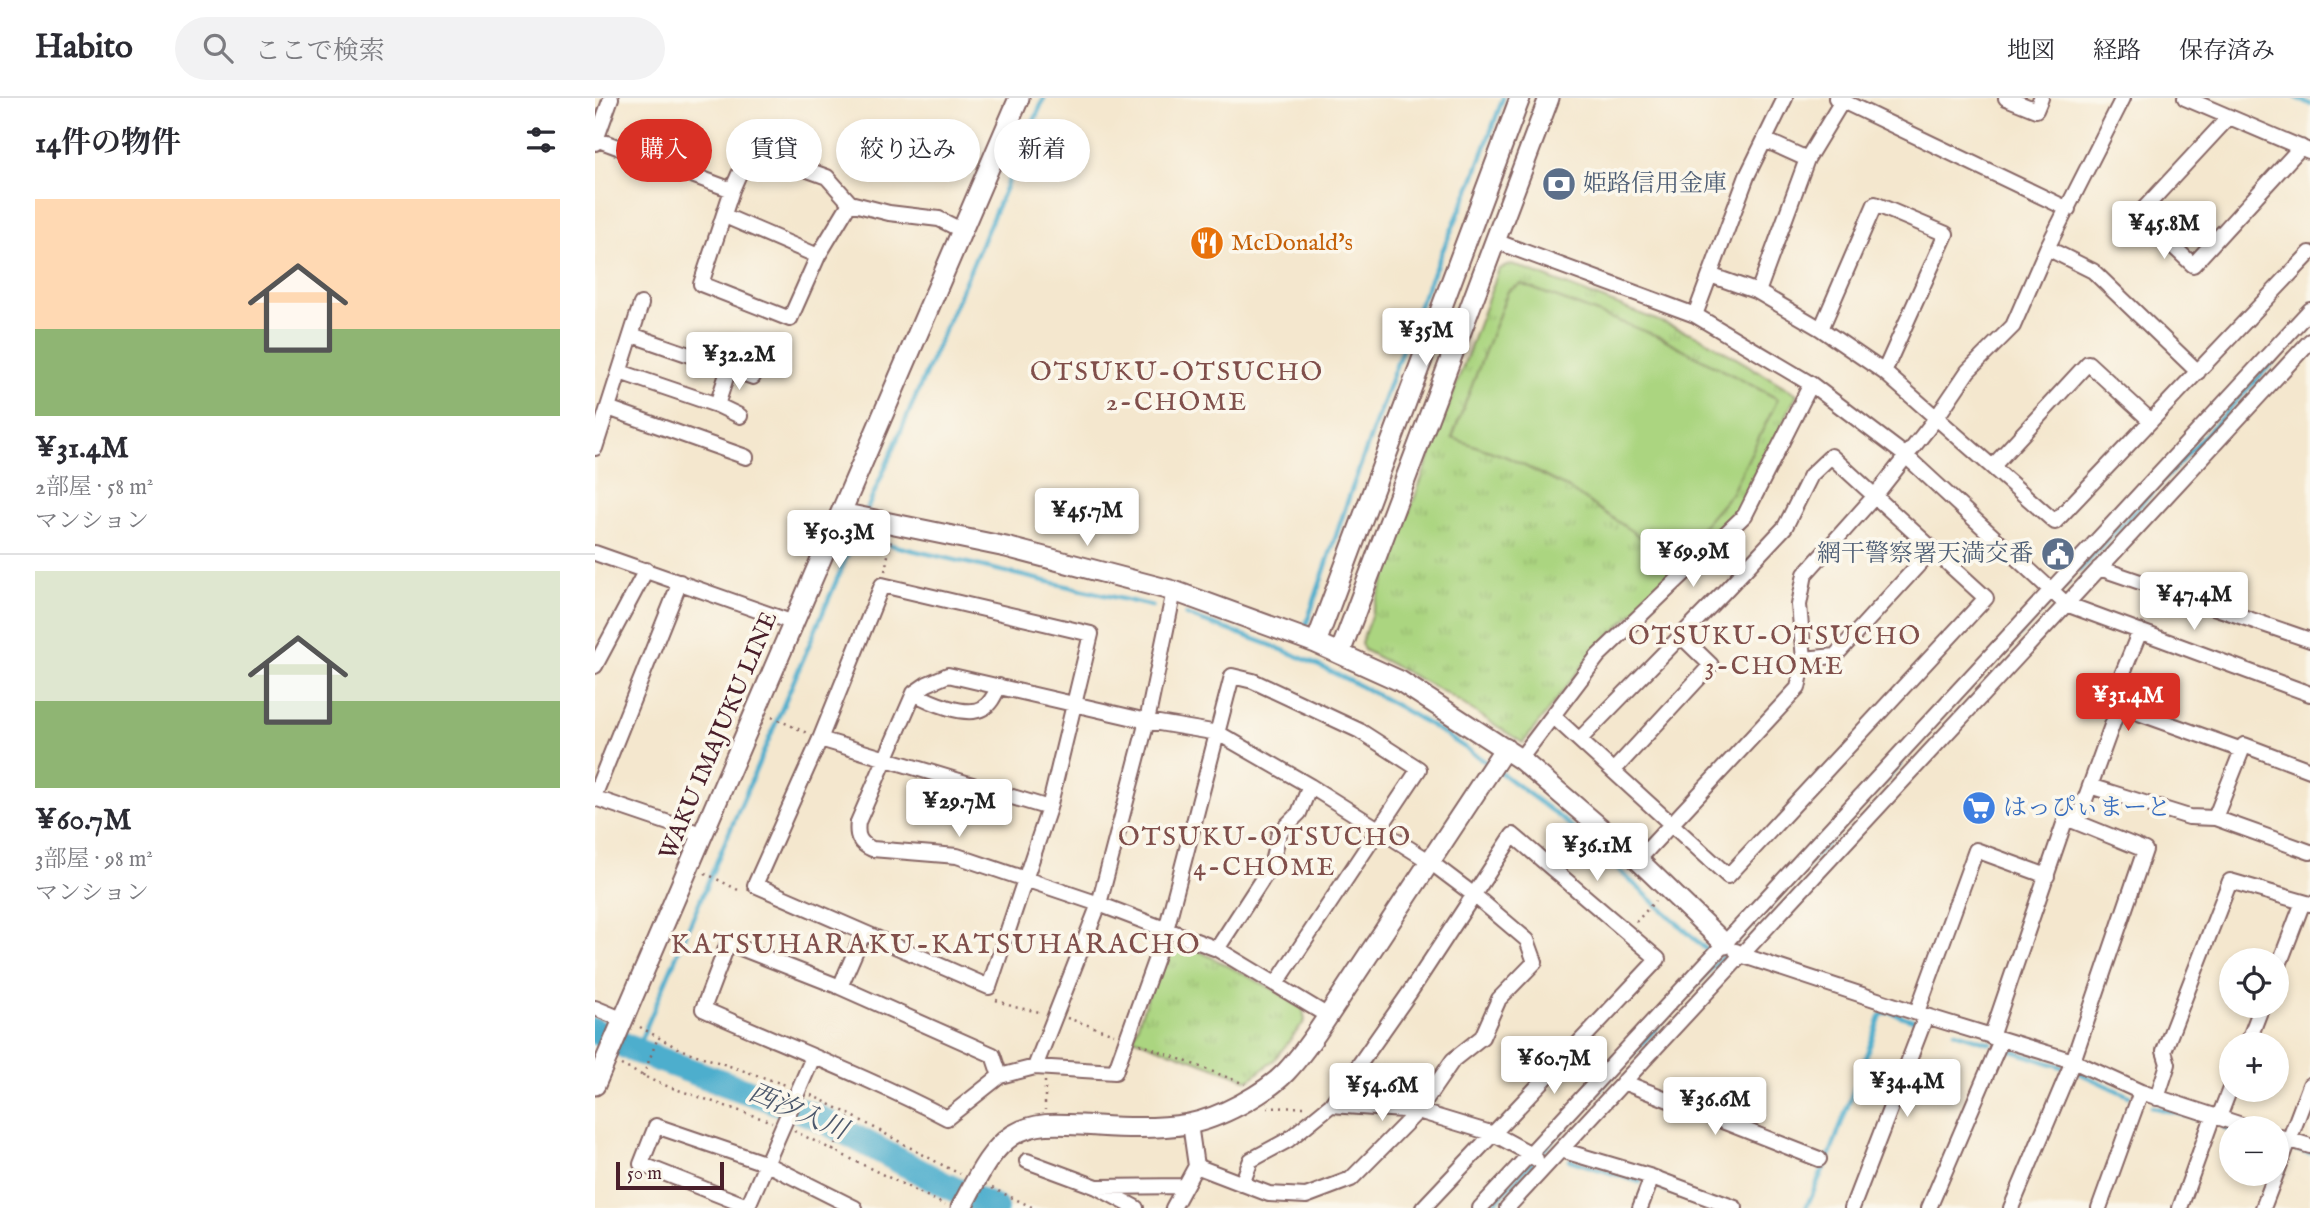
<!DOCTYPE html>
<html lang="ja">
<head>
<meta charset="utf-8">
<style>
	body { margin:0; font-family:"IM FELL English","Noto Serif JP",serif; background:#f2f2f3; color:#2b2b33; height:100vh; display:flex; flex-direction:column; font-size:26px; white-space:nowrap }
	* { box-sizing:border-box; margin:0 }
	p { font-size:23px; color:#7c7c81 }
	.icon { flex:none; width:38px; height:38px; fill:none; stroke:currentColor; stroke-width:2; stroke-linecap:round; stroke-linejoin:round }
	.map { position:relative; flex:1; overflow:hidden }
	.panel { display:flex; flex-direction:column; background:#fff; width:595px }
	.panel>* { flex:none }
	.guide { position:absolute; left:21px; top:21px; width:665px; height:63px; display:flex; gap:14px }
	.fabs { position:absolute; left:1624px; top:850px; display:grid; gap:14px }
	.fabs a { display:grid; place-items:center; width:70px; height:70px; border-radius:50%; background:#fff; box-shadow:0 4px 10px #0003; font-size:35px }
	.scale { position:absolute; left:21px; bottom:18px; width:108px; box-sizing:border-box; padding-left:7px; border:4px solid #4a1f2b; border-top:0; font-size:19px; line-height:24px; white-space:nowrap; color:#4a1f2b; -webkit-text-stroke:5px #fbf7ec; paint-order:stroke }
	.price { position:absolute; translate:-50% -60px; padding:0 16px; border-radius:7px; background:#fff; color:#222; font-size:23px; line-height:46px; filter:drop-shadow(0 2px 4px #0008) }
	.price::after { content:''; position:absolute; left:50%; top:42px; width:21px; height:16px; margin-left:-10px; background:inherit; clip-path:polygon(0 0,100% 0,50% 100%) }
	.price.current { background:#d93025; color:#fff }
	ul { padding:0; list-style:none }
	li { display:grid; align-content:center; gap:14px; height:371px; padding:0 35px }
	li+li { border-top:2px solid #e1e1e2 }
	li span { display:grid; place-items:center; height:217px; border-radius:0px; color:#555 }
	li>.icon { margin-inline-start:auto }
	span .icon { width:126px; height:126px; fill:#fffc; stroke-width:1 }
	li b { font-size:30px }
	h2 { display:flex; justify-content:space-between; align-items:center; height:84px; padding:0 35px; font-size:30px }
	.chip { padding:0 24px; border-radius:32px; background:#fff; box-shadow:0 4px 10px #0003; font-size:24px; line-height:63px }
	.chip.current { background:#d93025; color:#fff }
	header { display:flex; align-items:center; gap:42px; box-sizing:border-box; height:98px; padding:0 35px; background:#fff; border-bottom:2px solid #e1e1e2 }
	header strong { font-size:33px }
	nav { display:flex; gap:38px; margin-inline-start:auto; font-size:24px }
	.search { width:490px; height:63px; background:#f2f2f3; display:flex; align-items:center; gap:18px; box-sizing:border-box; padding:0 24px; border-radius:38px; color:#7c7c81; font-size:26px }
	main { display:flex; flex:1; min-height:0 }
	.map>svg:first-child { display:block }
	.park { fill:url(#park-tufts); stroke:#7a7a56; stroke-width:2 }
	.pitch { fill:#abd580; stroke:#7a7a56; stroke-width:2 }
	.lines { fill:none; stroke-linecap:round; stroke-linejoin:round }
	.stream { stroke:#4eaecd; stroke-width:4.5 }
	.river { stroke:#4eaecd; stroke-width:26 }
	.street-casing { stroke:#866564; stroke-width:18 }
	.secondary-casing { stroke:#866564; stroke-width:23 }
	.path { stroke:#866564; stroke-width:2.5; stroke-dasharray:2 5; stroke-linecap:butt }
	.street { stroke:#fff; stroke-width:14 }
	.secondary { stroke:#fff; stroke-width:19 }
	.labels { text-anchor:middle; dominant-baseline:central; stroke-width:7; stroke-linejoin:round; paint-order:stroke }
	.service-label { font-size:24px; fill:#4e5e75; stroke:#fbf7ec; text-anchor:start }
	.food-label { font-size:24px; fill:#c56008; stroke:#fbf7ec; text-anchor:start }
	.street-label { font-size:24px; fill:#4a1f2b; stroke:#fbf7ec }
	.shop-label { font-size:24px; fill:#366cbe; stroke:#fbf7ec; text-anchor:start }
	.neighbourhood-label { font-size:26px; letter-spacing:2px; fill:#804f4b; stroke:#fbf7ec }
	.water-label { font-size:26px; font-style:italic; fill:#4c586c; stroke:#fbf7ec }
	.quarter-label { font-size:28px; letter-spacing:2px; fill:#804f4b; stroke:#fbf7ec }
</style>
</head>
<body>
<header>
<strong>Habito</strong>
<div class="search"><svg class="icon" aria-label="search" viewBox="0 0 24 24"><circle cx="10" cy="10" r="6"/><path d="M15 15l6 6"/></svg>ここで検索</div>
<nav><a>地図</a><a>経路</a><a>保存済み</a></nav>
</header>
<main>
<section class="panel">
<h2>14件の物件<svg class="icon" aria-label="filters" viewBox="0 0 24 24"><path d="M4 7h16M4 17h16"/><circle cx="9" cy="7" r="2"/><circle cx="15" cy="17" r="2"/></svg></h2>
<ul>
<li><span style="background:linear-gradient(#ffd9b3 60%,#8fb573 0)"><svg class="icon" aria-label="home" viewBox="0 0 24 24"><path d="M3 11l9-7 9 7M6 9v11h12V9"/></svg></span><div><b>¥31.4M</b><p>2部屋 · 58 m²</p><p>マンション</p></div></li>
<li><span style="background:linear-gradient(#dfe7d0 60%,#8fb573 0)"><svg class="icon" aria-label="home" viewBox="0 0 24 24"><path d="M3 11l9-7 9 7M6 9v11h12V9"/></svg></span><div><b>¥60.7M</b><p>3部屋 · 98 m²</p><p>マンション</p></div></li>
</ul>
</section>
<div class="map">
<svg width="1715" height="1110" viewBox="0 0 1715 1110">
	<defs>
		<pattern id="park-tufts" width="24" height="20" patternUnits="userSpaceOnUse" patternTransform="scale(1.75)"><rect width="24" height="20" fill="#abd580"/><path d="M3 7l-1-3M5 7V3M7 7l1-3M15 17l-1-3M17 17v-4M19 17l1-3" fill="none" stroke="#95b66f"/></pattern>
	</defs>
	<rect width="100%" height="100%" fill="#fbf7ec"/>
	<filter id="ink" filterUnits="userSpaceOnUse"><feTurbulence type="fractalNoise" baseFrequency=".0143" numOctaves="2"/><feDisplacementMap in="SourceGraphic" scale="14" xChannelSelector="R" yChannelSelector="G"/><feConvolveMatrix kernelMatrix="1 2 1 2 8 2 1 2 1" color-interpolation-filters="sRGB"/></filter>
	<filter id="wash" filterUnits="userSpaceOnUse"><feTurbulence type="fractalNoise" baseFrequency=".00686" numOctaves="4" result="noise"/><feDisplacementMap in="SourceGraphic" scale="28" xChannelSelector="R" yChannelSelector="G"/><feGaussianBlur stdDeviation="1.57" result="paint"/><feColorMatrix in="noise" values="0 0 0 0 0 0 0 0 0 0 0 0 0 0 0 0 0 1.4 0 .05"/><feComposite in="paint" operator="in"/></filter>
	<g filter="url(#wash)">
		<rect width="100%" height="100%" fill="#f4e7ce"/>
		<path class="park" d="M917,166l188,73 97,57 -52,108 -25,31 -27,22 -100,97 -70,91 -77,-50 -82,-43 -3,-7 138,-374z
			M581,841l97,50 30,20 2,12 -32,40 -24,19 -116,-42 34,-95z"/>
		<path class="pitch" d="M926,186l139,53 118,62 -47,95 -28,32 -36,29 -99,-67 -61,-31 -55,-19 56,-147z"/>
		<g class="lines">
			<path class="stream" d="M1701,0l14,6
				M271,414l178,-414
				M261,439l296,69
				M1485,472l230,-248
				M591,517c37,14 75,25 111,41 68,30 133,66 193,109
				M709,533l45,-134 62,-173 62,-144 30,-82
				M1411,551l63,-68
				M902,672l69,52 144,131
				M1360,934l35,11
				M1411,951l56,18
				M41,953l225,-528
				M1484,975l50,23
				M1557,1009l48,12
				M1630,1030l6,2
				M1701,1052l14,3
				M975,1062l70,22
				M1065,1090l55,20
				M895,1110l410,-444
				M1211,1110l26,-59 49,-134 8,-3 30,10"/>
			<path class="river" d="M0,933l41,20 179,65 128,68 52,24"/>
		</g>
	</g>
	<g filter="url(#ink)">
		<g class="lines">
			<g class="street-casing">
				<path id="street" d="M1241,0l232,111
					M1249,0l-37,61 -49,133 63,37 63,43 171,150 255,-269
					M1411,0l30,12 5,-12
					M1590,0l124,53
					M1634,19l-90,97 54,51 108,-118
					M1,41l136,51
					M1170,42l42,19
					M0,45l16,-45
					M155,51l77,28 23,26 -32,53 -28,63 -89,-35 31,-94z
					M255,105l39,10 50,6 22,11
					M130,118l93,40
					M900,143l200,74 116,69 95,72 160,148 244,90
					M1452,150l46,23 105,101
					M1115,177l48,17
					M1100,217l52,-139 38,-78
					M1226,231l54,-125 71,30 -62,138
					M37,237l121,42
					M25,274l97,33 23,11
					M122,307l12,-37
					M13,310l138,49
					M0,350l46,-144
					M1398,368l95,-103 63,58
					M0,455l199,70
					M1504,470l211,72
					M287,487l209,49 -42,174 -60,179 -234,-102 65,-146z
					M1209,561l31,-3 97,-106
					M0,568l51,-96
					M319,595c16,9 52,25 69,15 8,-4 12,-14 16,-22
					M1524,608l123,44
					M958,618l175,160 258,-278 -155,-142 -20,19 -26,52 -62,66 -143,146
					M225,641l229,69
					M925,661l78,-103 147,-141 66,-131
					M1019,672l97,-105 -30,-29
					M1495,688l99,31 26,1 95,34
					M0,696l85,-212
					M0,700l109,37
					M1620,720l29,-73 66,25
					M1482,724l42,-116 3,-31 18,-44
					M1043,762l160,-172 6,-29 -5,-54 6,-31 69,-77 63,-80 31,-46 45,-45 34,-78 76,-150
					M622,851l54,-83 8,-33 20,-20 11,-27
					M1141,853l5,4 185,61 147,45 68,31 113,37
					M1682,872l26,-68
					M245,889l23,-53
					M0,910l29,12
					M1322,914l59,-162 71,26
					M1396,939l75,-219 79,32 -72,211 -62,147
					M1652,947l15,-39
					M440,969l64,-163 48,-183 27,-130
					M405,978l-7,-21 -153,-68 -112,-44 -25,66c81,36 165,68 244,109l53,-42 35,-9 80,5 51,-142 66,-254 21,5 107,50 59,38 -143,215
					M1028,984l196,77
					M1562,1000l11,-34 -4,-13 66,-170 80,23
					M736,1007l87,6 76,23 37,20 5,5
					M1624,1019l12,-31
					M595,1026l6,42 73,28 37,2 45,-17 67,-68 35,-51 29,-23 17,-38 36,-37 -8,-22 -53,-45 -45,-34 -119,-75 -92,-53 -71,-12 -199,-46 -21,9 -13,9 -56,129c-2,14 1,21 14,27l85,7 142,48 118,45 111,67
					M1682,1038l33,10
					M966,1052l91,27 83,31
					M432,1063l70,26 39,21
					M1682,1074l33,-87
					M647,1086l9,-24 37,-20 43,-35 79,-113 103,-157 145,124 -235,249
					M504,1089l85,-1
					M152,1108l-106,-42 15,-38 111,38 88,44
					M152,1110l66,-151
					M578,1110l23,-42
					M885,1110l830,-898
					M912,1110l803,-867
					M1045,1110l12,-31
					M1257,1110l74,-192
					M1334,1110l72,-168
					M1504,1110l42,-116
					M1585,1110l33,-92
					M1668,1110l13,-34"/>
			</g>
			<g class="secondary-casing">
				<path id="secondary" d="M246,415l165,34 168,44 142,52 84,38 120,78 118,101 87,84
					M721,545l204,-545
					M745,555l209,-555
					M0,987l424,-987
					M366,1110c14,-25 27,-57 52,-73 26,-16 55,-10 84,-9 29,2 62,3 91,-2 30,-5 77,-30 98,-52 16,-17 29,-36 42,-56l177,-268"/>
			</g>
			<path class="path" d="M290,473l6,-31
				M177,619l35,16
				M110,775l37,19
				M1041,824l19,-21
				M401,902l18,7 26,5
				M472,920l47,16
				M45,929l39,22 107,36
				M545,946l105,40
				M26,967l37,18 114,39
				M48,978l14,-36
				M450,983v29
				M216,997c51,24 99,54 149,79
				M672,1010l39,-1
				M199,1033l151,74
				M238,1053l17,-37
				M397,1090l42,20"/>
			<use href="#street" class="street"/>
			<use href="#secondary" class="secondary"/>
		</g>
	</g>
	<defs>
		<g id="bank-disc" transform="scale(1.75)"><circle r="9.5" fill="#5c6f8a" stroke="#fbf7ec"/><path d="M-6-4H6V4H-6ZM0-2.3a2.3 2.3 0 1 0 0 4.6a2.3 2.3 0 1 0 0-4.6Z" fill="#fff"/></g>
		<g id="restaurant-disc" transform="scale(1.75)"><circle r="9.5" fill="#e8710a" stroke="#fbf7ec"/><path d="M-5-6h1v4h1v-4h1v4h1v-4h1v5L-1.5 .5V6h-2V.5L-5-1ZM5-6V6H3V1.5H1.5Q1.5-4 5-6Z" fill="#fff"/></g>
		<g id="civic-disc" transform="scale(1.75)"><circle r="9.5" fill="#5c6f8a" stroke="#fbf7ec"/><path d="M-.6-6.5H3V-4.5H.6V-3L4-1V1h2V6H-6V1h2V-1L-.6-3ZM-1.2 2.5V6h2.4V2.5Z" fill="#fff"/></g>
		<g id="supermarket-disc" transform="scale(1.75)"><circle r="9.5" fill="#3f7fe0" stroke="#fbf7ec"/><path d="M-6-5.5h2.5l.6 2H6L4.5 2H-2.5L-4.4-4H-6ZM-1.5 3.2a1.3 1.3 0 1 0 .1 0ZM3 3.2a1.3 1.3 0 1 0 .1 0Z" fill="#fff"/></g>
	</defs>
	<g fill-rule="evenodd">
		<use href="#bank-disc" x="964" y="86"/>
		<use href="#restaurant-disc" x="612" y="145"/>
		<use href="#civic-disc" x="1463" y="456"/>
		<use href="#supermarket-disc" x="1384" y="710"/>
	</g>
	<g class="labels">
		<g class="service-label">
			<text x="988" y="86">姫路信用金庫</text>
			<text x="1438" y="456" text-anchor="end">網干警察署天満交番</text>
		</g>
		<g class="food-label">
			<text x="636" y="145">McDonald's</text>
		</g>
		<g class="street-label">
			<text transform="translate(124 638) rotate(-67)">WAKU IMAJUKU LINE</text>
		</g>
		<g class="shop-label">
			<text x="1408" y="710">はっぴぃまーと</text>
		</g>
		<g class="neighbourhood-label">
			<text x="582" y="274">OTSUKU-OTSUCHO<tspan x="582" dy="30">2-CHOME</tspan></text>
			<text x="1180" y="538">OTSUKU-OTSUCHO<tspan x="1180" dy="30">3-CHOME</tspan></text>
			<text x="670" y="739">OTSUKU-OTSUCHO<tspan x="670" dy="30">4-CHOME</tspan></text>
		</g>
		<g class="water-label">
			<text transform="translate(203 1014) rotate(23)">西汐入川</text>
		</g>
		<g class="quarter-label">
			<text x="341" y="847">KATSUHARAKU-KATSUHARACHO</text>
		</g>
	</g>
</svg>
<div class="fabs">
<a><svg class="icon" aria-label="locate" viewBox="0 0 24 24"><circle cx="12" cy="12" r="6"/><path d="M12 2v4M12 18v4M2 12h4M18 12h4"/></svg></a>
<a>+</a>
<a>−</a>
</div>
<div class="scale">50 m</div>
<b class="price" style="left:1569px;top:163px">¥45.8M</b>
<b class="price" style="left:831px;top:270px">¥35M</b>
<b class="price" style="left:144px;top:294px">¥32.2M</b>
<b class="price" style="left:492px;top:450px">¥45.7M</b>
<b class="price" style="left:244px;top:472px">¥50.3M</b>
<b class="price" style="left:1098px;top:491px">¥69.9M</b>
<b class="price" style="left:1599px;top:534px">¥47.4M</b>
<b class="price current" style="left:1533px;top:635px">¥31.4M</b>
<b class="price" style="left:364px;top:741px">¥29.7M</b>
<b class="price" style="left:1002px;top:785px">¥36.1M</b>
<b class="price" style="left:959px;top:998px">¥60.7M</b>
<b class="price" style="left:1312px;top:1021px">¥34.4M</b>
<b class="price" style="left:787px;top:1025px">¥54.6M</b>
<b class="price" style="left:1120px;top:1039px">¥36.6M</b>
<div class="guide">
<a class="chip current">購入</a>
<a class="chip">賃貸</a>
<a class="chip">絞り込み</a>
<a class="chip">新着</a>
</div>
</div>
</main>
</body>
</html>
